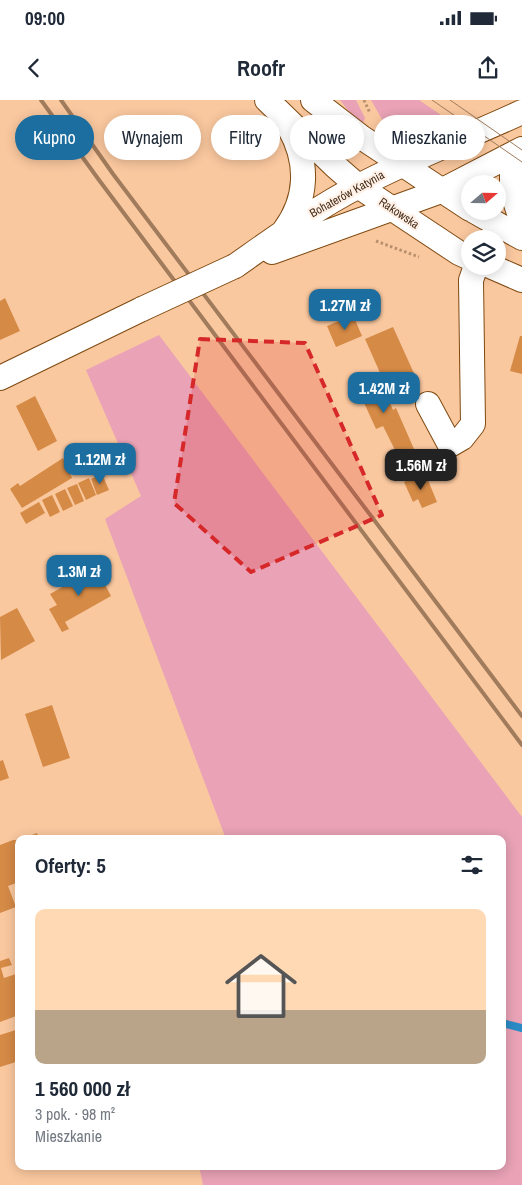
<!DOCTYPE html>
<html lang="pl">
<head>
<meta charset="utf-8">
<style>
	body { margin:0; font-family:"Archivo Narrow",sans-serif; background:#f6f6f7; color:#1f2937; height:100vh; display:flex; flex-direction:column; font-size:19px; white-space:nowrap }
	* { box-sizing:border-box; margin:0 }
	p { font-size:16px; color:#747a83 }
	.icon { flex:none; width:28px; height:28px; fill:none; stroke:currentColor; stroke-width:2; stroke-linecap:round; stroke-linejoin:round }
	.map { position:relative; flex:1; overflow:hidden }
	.drawer { position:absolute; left:15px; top:735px; width:491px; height:335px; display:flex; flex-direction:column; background:#fff; border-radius:10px; box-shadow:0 2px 12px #0003 }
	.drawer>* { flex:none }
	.guide { position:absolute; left:15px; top:15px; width:492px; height:45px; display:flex; gap:10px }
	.needle { width:32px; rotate:70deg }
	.fabs { position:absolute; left:461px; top:75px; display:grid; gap:10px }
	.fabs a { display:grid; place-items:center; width:45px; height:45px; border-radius:50%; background:#fff; box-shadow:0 2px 12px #0003; font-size:25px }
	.price { position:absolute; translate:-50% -42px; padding:0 11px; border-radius:10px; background:#1b6e9f; color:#fff; font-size:16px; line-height:32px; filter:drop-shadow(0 1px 2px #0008) }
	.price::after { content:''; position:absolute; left:50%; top:30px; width:15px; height:11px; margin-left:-8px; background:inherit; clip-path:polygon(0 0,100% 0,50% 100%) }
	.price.selected { background:#222; color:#fff }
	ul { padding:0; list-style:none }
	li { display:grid; align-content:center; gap:10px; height:265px; padding:0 20px }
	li+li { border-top:1px solid #e0e1e3 }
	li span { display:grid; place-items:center; height:155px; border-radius:10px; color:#555 }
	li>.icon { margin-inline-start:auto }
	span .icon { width:90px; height:90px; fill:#fffc; stroke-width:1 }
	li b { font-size:21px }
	h2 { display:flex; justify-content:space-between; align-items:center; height:60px; padding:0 20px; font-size:21px }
	.chip { padding:0 18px; border-radius:22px; background:#fff; box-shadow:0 2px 12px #0003; font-size:18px; line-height:45px }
	.chip.selected { background:#1b6e9f; color:#fff }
	.status { display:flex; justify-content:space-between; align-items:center; height:35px; padding:0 25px; background:#fff; direction:ltr }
	.status svg { height:14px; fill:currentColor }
	header { display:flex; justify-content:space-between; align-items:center; height:65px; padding:0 20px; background:#fff; font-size:22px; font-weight:800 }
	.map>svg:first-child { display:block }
	.green { fill:#e9a2b6 }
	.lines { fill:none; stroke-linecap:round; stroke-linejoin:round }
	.stream { stroke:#2c8bc5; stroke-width:8 }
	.building { fill:#d58a46 }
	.minor-casing { stroke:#7f4910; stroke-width:26 }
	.path { stroke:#b9906e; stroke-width:3; stroke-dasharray:2.5 2.5; stroke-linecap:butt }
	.minor { stroke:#fff; stroke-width:24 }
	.tram { stroke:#a07b5c; stroke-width:1 }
	.rail { stroke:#a07b5c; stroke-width:4 }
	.minor-bridge-casing { stroke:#7f4910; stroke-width:26; stroke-linecap:butt }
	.minor-bridge { stroke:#fff; stroke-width:24 }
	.marked { fill:#d62828; fill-opacity:0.2; stroke:#d62828; stroke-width:4; stroke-dasharray:10 6; stroke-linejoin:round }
	.labels { text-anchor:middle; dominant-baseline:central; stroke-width:4.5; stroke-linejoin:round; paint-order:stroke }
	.street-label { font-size:12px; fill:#472e19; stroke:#fff1e7 }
</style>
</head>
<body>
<div class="status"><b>09:00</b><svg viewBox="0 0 49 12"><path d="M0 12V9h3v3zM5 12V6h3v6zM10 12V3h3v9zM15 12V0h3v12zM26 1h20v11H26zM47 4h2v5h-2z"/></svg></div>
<header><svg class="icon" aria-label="back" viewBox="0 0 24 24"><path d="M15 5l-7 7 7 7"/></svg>Roofr<svg class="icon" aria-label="share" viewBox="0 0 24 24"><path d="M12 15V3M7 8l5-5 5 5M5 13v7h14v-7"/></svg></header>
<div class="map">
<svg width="522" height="1085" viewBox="0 0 522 1085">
	<rect width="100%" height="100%" fill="#fac89f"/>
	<path class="green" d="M340,0h16l9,18 -4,9z
		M371,0h48l44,30c-35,12 -54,27 -89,4l4,-3 5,-10z
		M159,235l363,482v368h-319l-4,-19h303v-327h-276l-121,-320 36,-23 -55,-126z"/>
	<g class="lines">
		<path class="stream" d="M502,923l20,5"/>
	</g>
	<path class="building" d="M5,198l15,33 -20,9v-39z
		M353,215l9,21 -26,11 -9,-21z
		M393,227l24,53 -28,13 -24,-54z
		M520,236h2v38l-12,-3z
		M377,274l16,36 3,-2 18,41 -16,7 -15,-30 -7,3 -21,-46z
		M35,296l22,45 -19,10 -22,-45z
		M63,358l9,20 -50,30 -12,-19 8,-6 2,3z
		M425,373l12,29 -15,6 -4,-9 -5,3 -9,-20z
		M102,374l7,16 -12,5 -6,-16z
		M89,378l7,17 -10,5 -8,-17z
		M77,384l7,17 -9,4 -8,-17z
		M65,389l8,17 -10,5 -8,-17z
		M52,395l8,17 -10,5 -8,-17z
		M39,402l6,11 -19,11 -6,-11z
		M96,468l1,3 6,-3 4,6 -6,3 10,19 -46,26 4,7 -7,3 -13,-23 8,-4 -7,-11z
		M17,508l18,33 -34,19 -1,-43z
		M52,605l18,53 -27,9 -18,-53z
		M3,660l6,18 -9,3v-20z
		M37,733l2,6h-17z
		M13,740h6v42l-11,4 8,21 -16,6v-68z
		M9,858l3,7 -11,3 3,10 15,-5v42l-19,7v-61z
		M19,929v32l-19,6v-32z"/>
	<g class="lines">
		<g class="minor-casing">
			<path id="minor" d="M267,0l68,66 23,20 101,67 11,5
				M313,0l48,37 109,72
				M512,55v37l10,30
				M474,111l48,27
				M284,131c24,-32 25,-69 5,-104
				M272,152l169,-61 81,-42
				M235,166c40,-28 81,-58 124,-80 53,-28 109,-49 163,-74
				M490,166l32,14
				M0,278l142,-69
				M428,304l22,41 12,-7 11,-14 -2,-144 5,-14"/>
		</g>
		<path class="path" d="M364,0l6,13
			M376,141l43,16"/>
		<use href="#minor" class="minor"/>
		<path class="tram" d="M432,0l90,62
			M450,0l72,50"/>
		<path class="rail" d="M41,0l58,80 423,565
			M61,0l52,74 409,542"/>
		<g class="minor-bridge-casing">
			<path id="minor-bridge" d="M142,209l93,-43"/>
		</g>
		<use href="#minor-bridge" class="minor-bridge"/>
	</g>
	<path class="marked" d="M200,239l105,4 77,172 -131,57 -77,-69z"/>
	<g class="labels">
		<g class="street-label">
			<text transform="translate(347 94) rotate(-29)">Bohaterów Katynia</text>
			<text transform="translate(399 113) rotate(34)">Rakowska</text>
		</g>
	</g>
</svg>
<div class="fabs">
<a><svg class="needle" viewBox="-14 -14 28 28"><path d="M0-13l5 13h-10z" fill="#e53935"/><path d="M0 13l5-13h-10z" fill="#747a83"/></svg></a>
<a><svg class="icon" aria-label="layers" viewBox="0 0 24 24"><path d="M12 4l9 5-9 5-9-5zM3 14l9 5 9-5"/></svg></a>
</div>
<b class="price" style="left:345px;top:231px">1.27M zł</b>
<b class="price" style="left:384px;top:314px">1.42M zł</b>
<b class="price" style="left:100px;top:385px">1.12M zł</b>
<b class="price selected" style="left:421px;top:391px">1.56M zł</b>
<b class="price" style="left:79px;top:497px">1.3M zł</b>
<div class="guide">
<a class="chip selected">Kupno</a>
<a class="chip">Wynajem</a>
<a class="chip">Filtry</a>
<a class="chip">Nowe</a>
<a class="chip">Mieszkanie</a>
</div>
<section class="drawer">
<h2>Oferty: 5<svg class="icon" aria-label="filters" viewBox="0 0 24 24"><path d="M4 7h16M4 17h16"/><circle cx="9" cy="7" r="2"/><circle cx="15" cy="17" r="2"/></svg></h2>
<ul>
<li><span style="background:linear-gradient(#ffd9b3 65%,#b9a48a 0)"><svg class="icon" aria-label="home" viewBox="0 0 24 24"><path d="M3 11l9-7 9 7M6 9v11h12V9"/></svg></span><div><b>1 560 000 zł</b><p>3 pok. · 98 m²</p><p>Mieszkanie</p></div></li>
</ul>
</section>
</div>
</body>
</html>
